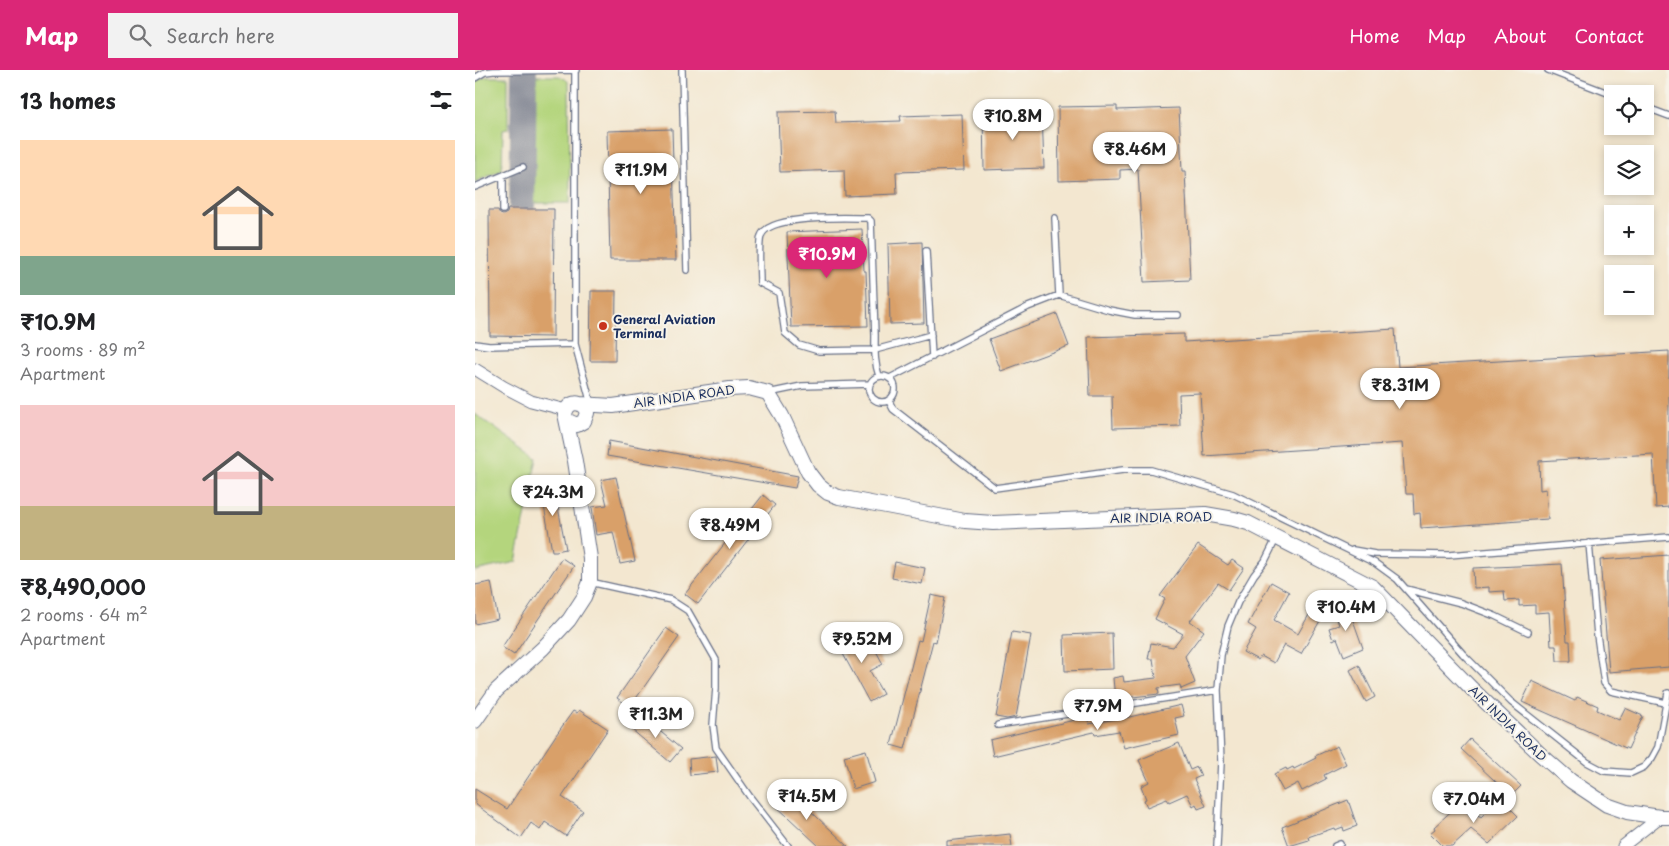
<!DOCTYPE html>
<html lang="en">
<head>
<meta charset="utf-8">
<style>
	body { margin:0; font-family:"Playpen Sans",sans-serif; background:#f2f2f2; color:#202124; height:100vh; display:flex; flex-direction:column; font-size:19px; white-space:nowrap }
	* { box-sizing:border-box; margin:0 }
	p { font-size:16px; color:#757577 }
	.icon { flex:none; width:28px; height:28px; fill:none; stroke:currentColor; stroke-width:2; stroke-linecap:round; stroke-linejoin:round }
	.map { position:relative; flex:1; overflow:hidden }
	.details { display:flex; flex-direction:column; background:#fff; width:475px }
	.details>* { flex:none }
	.tools { position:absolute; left:1129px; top:15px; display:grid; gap:10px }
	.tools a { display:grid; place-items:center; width:50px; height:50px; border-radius:0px; background:#fff; box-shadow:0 2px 8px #0003; font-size:25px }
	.price { position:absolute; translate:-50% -42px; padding:0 11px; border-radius:18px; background:#fff; color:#222; font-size:16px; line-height:32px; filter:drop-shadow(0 1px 2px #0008) }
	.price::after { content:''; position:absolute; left:50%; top:30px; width:15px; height:11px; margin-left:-8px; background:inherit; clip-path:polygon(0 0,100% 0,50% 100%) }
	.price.active { background:#db2777; color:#fff }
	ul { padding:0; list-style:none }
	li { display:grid; align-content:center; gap:10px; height:265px; padding:0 20px }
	li span { display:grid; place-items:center; height:155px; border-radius:0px; color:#555 }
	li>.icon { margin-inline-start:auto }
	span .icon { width:90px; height:90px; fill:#fffc; stroke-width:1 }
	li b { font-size:21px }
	h2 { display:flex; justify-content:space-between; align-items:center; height:60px; padding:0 20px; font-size:21px }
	header { display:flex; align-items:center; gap:30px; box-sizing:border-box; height:70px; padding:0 25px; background:#db2777; color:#fff }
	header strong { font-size:24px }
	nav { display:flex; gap:28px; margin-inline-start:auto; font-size:18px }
	.search { width:350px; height:45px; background:#f2f2f2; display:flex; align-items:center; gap:12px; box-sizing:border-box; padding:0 18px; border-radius:0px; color:#757577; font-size:19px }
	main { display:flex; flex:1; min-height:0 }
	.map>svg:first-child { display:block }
	.green { fill:#b4d57d; stroke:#68826e }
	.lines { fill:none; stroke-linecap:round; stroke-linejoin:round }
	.taxiway { stroke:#878b97; stroke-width:26 }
	.building { fill:#d9a069 }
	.service-casing { stroke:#676f86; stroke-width:8 }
	.minor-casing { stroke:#676f86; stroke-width:13 }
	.tertiary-casing { stroke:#676f86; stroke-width:16 }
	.service { stroke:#fff; stroke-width:5.5 }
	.minor { stroke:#fff; stroke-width:11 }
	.tertiary { stroke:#fff; stroke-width:14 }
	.poi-dot { fill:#c8321e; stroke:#f7f3e8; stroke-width:2 }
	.labels { text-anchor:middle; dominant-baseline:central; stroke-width:4; stroke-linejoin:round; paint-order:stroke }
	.poi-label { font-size:12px; font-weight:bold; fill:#1b2f5e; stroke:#f7f3e8; text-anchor:start }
	.street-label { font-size:12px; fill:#1b2f5e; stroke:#f7f3e8 }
</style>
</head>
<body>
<header>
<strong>Map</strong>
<div class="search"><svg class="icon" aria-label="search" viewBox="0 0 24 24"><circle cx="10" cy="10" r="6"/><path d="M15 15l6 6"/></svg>Search here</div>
<nav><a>Home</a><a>Map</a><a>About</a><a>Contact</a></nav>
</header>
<main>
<section class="details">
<h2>13 homes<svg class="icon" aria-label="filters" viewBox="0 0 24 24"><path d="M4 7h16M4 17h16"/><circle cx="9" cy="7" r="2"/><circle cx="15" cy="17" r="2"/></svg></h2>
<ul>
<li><span style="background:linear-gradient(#ffd9b3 75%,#7fa58c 0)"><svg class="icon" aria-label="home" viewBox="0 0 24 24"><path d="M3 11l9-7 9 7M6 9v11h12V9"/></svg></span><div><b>₹10.9M</b><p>3 rooms · 89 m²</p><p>Apartment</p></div></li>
<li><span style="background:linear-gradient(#f6c9c9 65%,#c2b280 0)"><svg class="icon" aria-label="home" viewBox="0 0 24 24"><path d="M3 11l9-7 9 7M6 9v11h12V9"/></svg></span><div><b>₹8,490,000</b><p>2 rooms · 64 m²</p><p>Apartment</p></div></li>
</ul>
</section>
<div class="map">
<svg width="1194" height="776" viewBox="0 0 1194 776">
	<rect width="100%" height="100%" fill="#f7f3e8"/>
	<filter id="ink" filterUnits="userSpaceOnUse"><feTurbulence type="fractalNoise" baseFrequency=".02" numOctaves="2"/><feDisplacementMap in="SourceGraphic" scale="10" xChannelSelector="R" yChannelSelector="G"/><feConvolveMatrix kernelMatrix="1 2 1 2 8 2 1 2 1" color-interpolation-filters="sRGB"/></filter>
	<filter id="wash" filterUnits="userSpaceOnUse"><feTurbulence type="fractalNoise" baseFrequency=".0096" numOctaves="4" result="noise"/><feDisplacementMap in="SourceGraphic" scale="20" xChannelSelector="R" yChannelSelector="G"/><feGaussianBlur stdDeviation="1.12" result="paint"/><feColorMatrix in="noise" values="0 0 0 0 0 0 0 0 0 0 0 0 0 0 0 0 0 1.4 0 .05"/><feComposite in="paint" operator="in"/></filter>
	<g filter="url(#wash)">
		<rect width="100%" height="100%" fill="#f3e7d0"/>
		<path class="green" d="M55,6h29l8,4 2,5 1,118h-41z
			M11,7h22v52l-5,1 -1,40 -27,12v-98l5,-5z
			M0,344l62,44 -21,104 -41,9z"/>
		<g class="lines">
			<path class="taxiway" d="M47,139l2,-139"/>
		</g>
		<g id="blocks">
			<path class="building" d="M642,36v4l62,-2 3,63h3l5,109 -46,2 -6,-113 -18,1v9l-61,2 -1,-74z
				M360,41l1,12 65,-2 -1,-5 62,-2 2,56 -68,2 1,22 -52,2 -1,-26 -64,2 -2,-60z
				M567,42l2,56 -60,2 -1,-57z
				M197,59l4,131h-66l-3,-129z
				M33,139h46l-1,128 -63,-1 -1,-126h9l2,4 3,1 4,-2z
				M387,159l2,42h2l2,55 -77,1 -4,-95z
				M447,172l2,81 -34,1 -2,-80z
				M116,221h25l-1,70h-25z
				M582,244l12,32 -68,25 -12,-32z
				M920,259l3,38 271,-16v156l-13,1 -3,-54 -114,7 1,29 6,-1 2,30 -127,9 -1,-15 -6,1 -1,-20h-7l-4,-51 -198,13 -4,-63 -21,1 1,32 -67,2 -1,-32h-22l-2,-59 96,-3v8z
				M134,371l189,35 -3,12 -188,-32z
				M141,407l19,84 -15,3 -7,-32 -17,3 -4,-28 15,-2 -6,-25z
				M78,411l13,68 -10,2h-4l-12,-68z
				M288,425l12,10 -77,99 -13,-10z
				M723,475l30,20 4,-5 12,8 -15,22 -11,-7 -28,38 14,10 -19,25 10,27 -14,6 -1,-4 -22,3 1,6 -44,5 -2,-21 10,-2 1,6 32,-4 -3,-19h-5l3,-16 22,4 10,-13 -28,-15 10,-20 -5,-3z
				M1194,485v112l-60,5 -9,-112z
				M87,488l12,8 -60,89 -12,-8z
				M420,492l30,6 -3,16 -30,-6z
				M1087,494l5,77h3l1,20h-14l-1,-15h-5l-2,-34 -14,1v-8l-16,1v-6l-14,1 -1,-10 -15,1v-5l-15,1 -1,-20z
				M16,512l7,37 -23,5v-39z
				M796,512l18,10 -15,28 24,14 16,-28 11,6 -24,42 -17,-9 -10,18 -13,-7 -3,4 -15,-8 13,-23 -8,-5z
				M456,525l14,3 -9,44 -3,-1 -28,108 -14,-4 27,-105 3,1z
				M873,536l15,42 -19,8 -7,-18 -4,2 -4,-12 10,-3 -5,-15z
				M191,558l13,9 -49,70 -13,-9z
				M537,562l19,3 -15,82 -9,2 -11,-2z
				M375,563l7,12 12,-7 14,26 -13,7 13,23 -14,8 -33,-61z
				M637,563l1,36 -48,2 -1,-36z
				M884,595l16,32 -9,5 -16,-32z
				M1057,611l43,20 2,-4 21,9 -1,4 22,10 6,-12 18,8 -15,33 -106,-47z
				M706,635l3,11 -9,2 4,17 -55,13 -5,-17 -24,4 -1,-3 -101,24 -3,-16 97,-23 2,7 32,-6v1z
				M104,640l29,19 -46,68 21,14 -17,25 -21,-14 -5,8 -9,-7 -10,15 -46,-34v-15l32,20 49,-74 17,-24 4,2z
				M167,646l39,33 -11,13 -39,-33z
				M995,669l51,47 -10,10 -50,-47z
				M704,673l11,27 7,-3 4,9 -7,3 12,27 -8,3 -2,-5 -3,2 -6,-12 -18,8 -2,-3 -20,8 -3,-7 2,-1 -5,-13 8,-4 -10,-22z
				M862,676l9,18 -22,11 2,4 -24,12 -4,-8 -15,8 -9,-17 12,-6 1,2 6,-3 1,2 22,-11 -1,-2z
				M391,680l9,32 -22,7 -9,-33z
				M241,686l2,16 -28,3 -1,-16z
				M312,719l61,57h-29l-46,-43z
				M1025,728l18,18 -29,28 -18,-15 -19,17h-9l-13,-13 5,-4 -1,-2 25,-23 15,15 4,-4 3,2z
				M873,730l9,26 -13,5 -1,-4 -8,3 -1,-2 -26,9 1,3 -20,6 -7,-19z
				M535,764l2,12h-65v-5z"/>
		</g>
	</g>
	<g filter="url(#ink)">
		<use href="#blocks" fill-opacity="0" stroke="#676f86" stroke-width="1"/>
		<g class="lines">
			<g class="service-casing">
				<path id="service" d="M207,0l5,200
					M1073,0l65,25
					M100,1v273l16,60
					M0,8l10,-6 8,-1 83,-1
					M1170,37l24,9
					M0,117l48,-20
					M28,140v-34
					M580,148l4,77
					M451,181l6,106
					M0,274l14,2 86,-2
					M394 319a13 13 0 1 1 26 0a13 13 0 1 1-26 0Z
					M404,306c-5,-15 -4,-26 -4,-41l-4,-114 -3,-3c-21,0 -100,-4 -107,18 -3,9 -1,37 -1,47l19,10 6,40 14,12 20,6 56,-1 56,-15
					M415,308l138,-71 31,-12 50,15 26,5h43
					M293,323l34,-7 68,-2
					M414,331l4,8 102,79 128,-18h28l82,24 142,69 22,16 66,75 48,48 76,60 17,9 27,2 13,-6 8,-9 6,-11 10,-54
					M1114,473l8,92 7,48 7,8 55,12
					M878,480l22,4 74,1 220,-18
					M115,512l81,18 17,11 28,49v28l-3,37 3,23 34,49 38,49
					M931,519l55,14 34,13 33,16
					M523,655l220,-35
					M742,776l4,-84 -3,-72 3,-35 7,-29 10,-24 16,-27 11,-14 11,-22
					M860,776l5,-2"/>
			</g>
			<g class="minor-casing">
				<path id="minor" d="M0,299l29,18 27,14 35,9
					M1148,776l37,-29"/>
			</g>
			<g class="tertiary-casing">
				<path id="tertiary" d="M105,334l33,2 117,-17 19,-1 19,5 14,23 26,56 10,13 10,8 11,4 126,24 28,2 212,-9 29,5 14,4 125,64 98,101 69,66 31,27 36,24 20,7 33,5h9
					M0,651l21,-30 47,-43 26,-28 15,-23 6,-15v-24l-15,-97 -10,-47c3,-14 18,-14 22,-1l-3,8 -7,4 -9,-4"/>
			</g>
			<use href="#service" class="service"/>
			<use href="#minor" class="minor"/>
			<use href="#tertiary" class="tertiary"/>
		</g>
	</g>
	<circle class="poi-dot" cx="128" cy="256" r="5"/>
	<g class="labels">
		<g class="poi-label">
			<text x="138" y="249">General Aviation<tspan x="138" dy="14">Terminal</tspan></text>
		</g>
		<g class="street-label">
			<text transform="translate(209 326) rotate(-8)">AIR INDIA ROAD</text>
			<text transform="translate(686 447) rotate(-1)">AIR INDIA ROAD</text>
			<text transform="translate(1033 653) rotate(44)">AIR INDIA ROAD</text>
		</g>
	</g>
</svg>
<div class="tools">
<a><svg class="icon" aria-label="locate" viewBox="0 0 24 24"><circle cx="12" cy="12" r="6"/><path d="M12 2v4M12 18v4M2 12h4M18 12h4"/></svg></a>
<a><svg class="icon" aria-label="layers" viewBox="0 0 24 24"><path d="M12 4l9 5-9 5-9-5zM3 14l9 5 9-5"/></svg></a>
<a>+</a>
<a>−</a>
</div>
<b class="price" style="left:538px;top:71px">₹10.8M</b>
<b class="price" style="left:660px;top:104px">₹8.46M</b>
<b class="price" style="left:166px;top:125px">₹11.9M</b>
<b class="price active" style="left:352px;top:209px">₹10.9M</b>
<b class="price" style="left:925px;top:340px">₹8.31M</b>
<b class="price" style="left:78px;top:447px">₹24.3M</b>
<b class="price" style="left:255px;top:480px">₹8.49M</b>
<b class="price" style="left:871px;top:562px">₹10.4M</b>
<b class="price" style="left:387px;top:594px">₹9.52M</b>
<b class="price" style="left:623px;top:661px">₹7.9M</b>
<b class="price" style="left:181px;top:669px">₹11.3M</b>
<b class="price" style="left:332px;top:751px">₹14.5M</b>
<b class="price" style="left:999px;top:754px">₹7.04M</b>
</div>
</main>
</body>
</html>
